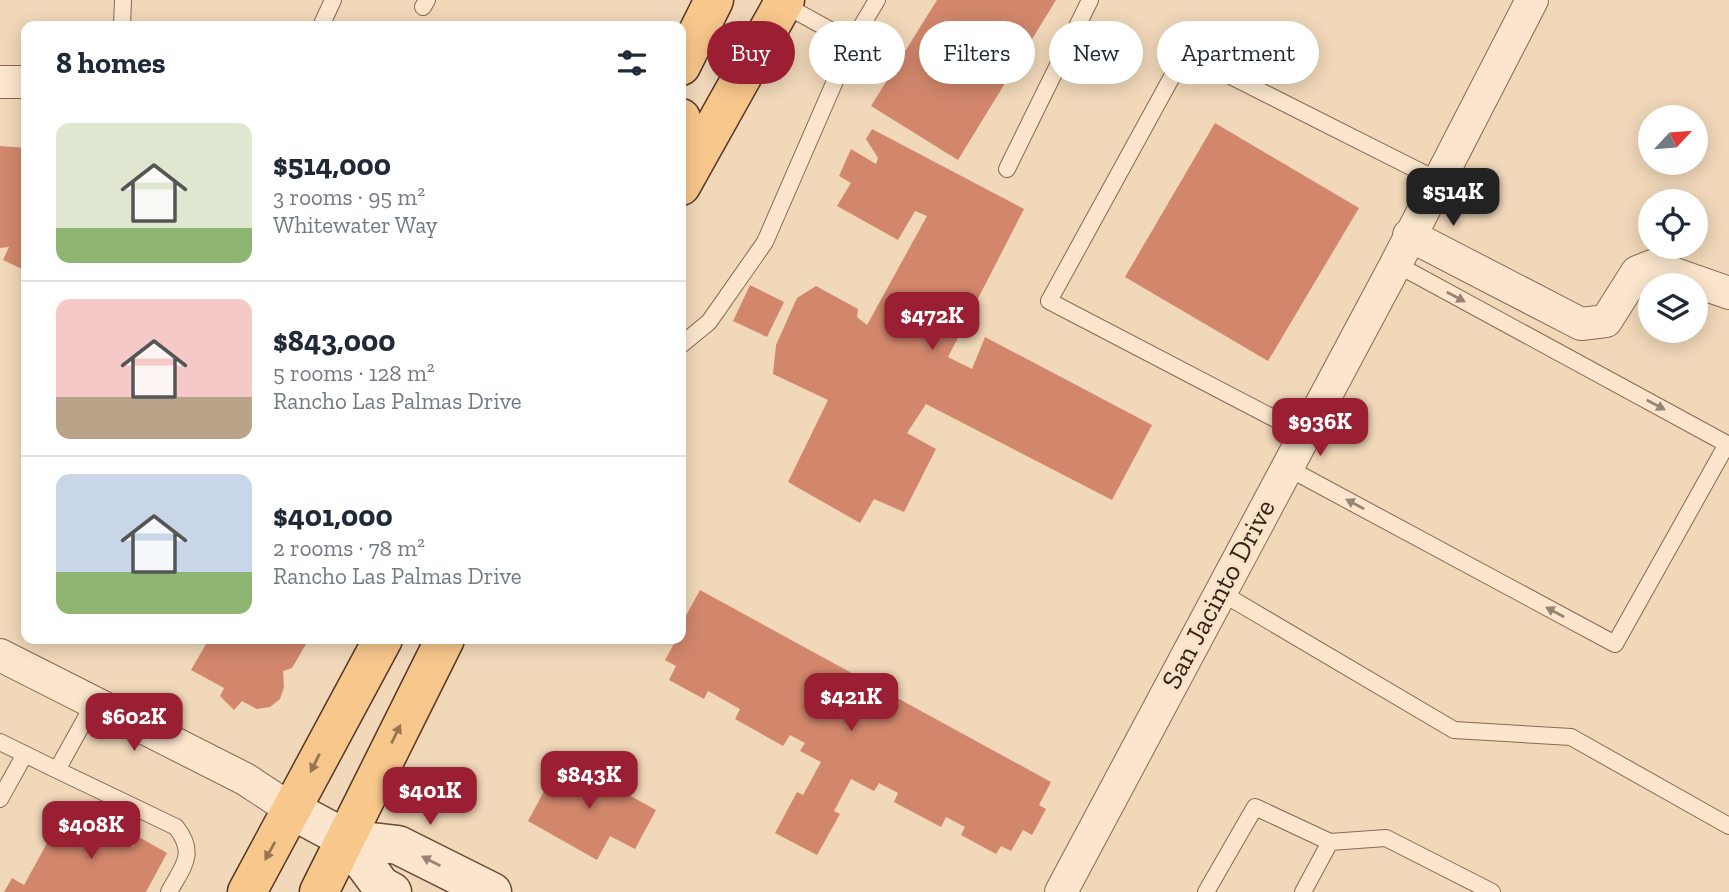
<!DOCTYPE html>
<html lang="en">
<head>
<meta charset="utf-8">
<style>
	body { margin:0; font-family:"Zilla Slab",serif; background:#f6f6f7; color:#1f2937; height:100vh; display:flex; flex-direction:column; font-size:26px; white-space:nowrap }
	* { box-sizing:border-box; margin:0 }
	p { font-size:23px; color:#747a83 }
	.icon { flex:none; width:38px; height:38px; fill:none; stroke:currentColor; stroke-width:2; stroke-linecap:round; stroke-linejoin:round }
	.map { position:relative; flex:1; overflow:hidden }
	.drawer { position:absolute; left:21px; top:21px; width:665px; height:623px; display:flex; flex-direction:column; background:#fff; border-radius:14px; box-shadow:0 4px 18px #0003 }
	.drawer>* { flex:none }
	.top-card { position:absolute; left:707px; top:21px; width:665px; height:63px; display:flex; gap:14px }
	.needle { width:46px; rotate:64deg }
	.fabs { position:absolute; left:1638px; top:105px; display:grid; gap:14px }
	.fabs a { display:grid; place-items:center; width:70px; height:70px; border-radius:50%; background:#fff; box-shadow:0 4px 18px #0003; font-size:35px }
	.price { position:absolute; translate:-50% -60px; padding:0 16px; border-radius:14px; background:#9b1f32; color:#fff; font-size:23px; line-height:46px; filter:drop-shadow(0 2px 4px #0008) }
	.price::after { content:''; position:absolute; left:50%; top:42px; width:21px; height:16px; margin-left:-10px; background:inherit; clip-path:polygon(0 0,100% 0,50% 100%) }
	.price.selected { background:#222; color:#fff }
	ul { padding:0; list-style:none }
	li { display:flex; align-items:center; gap:21px; height:175px; padding:0 35px }
	li+li { border-top:2px solid #e0e1e3 }
	li span { display:grid; place-items:center; flex:none; width:196px; height:140px; border-radius:14px; color:#555 }
	li>.icon { margin-inline-start:auto }
	span .icon { width:84px; height:84px; fill:#fffc; stroke-width:1 }
	li b { font-size:30px }
	h2 { display:flex; justify-content:space-between; align-items:center; height:84px; padding:0 35px; font-size:30px }
	.pill { padding:0 24px; border-radius:32px; background:#fff; box-shadow:0 4px 18px #0003; font-size:24px; line-height:63px }
	.pill.selected { background:#9b1f32; color:#fff }
	.map>svg:first-child { display:block }
	.building { fill:#d2876c }
	.lines { fill:none; stroke-linecap:round; stroke-linejoin:round }
	.lane-casing { stroke:#886753; stroke-width:18 }
	.street-casing { stroke:#886753; stroke-width:34 }
	.secondary-casing { stroke:#694937; stroke-width:41 }
	.primary-casing { stroke:#553628; stroke-width:41 }
	.lane { stroke:#fbe6cd; stroke-width:16 }
	.street { stroke:#fbe6cd; stroke-width:32 }
	.secondary { stroke:#fbe6cd; stroke-width:38 }
	.primary { stroke:#f8c78c; stroke-width:38 }
	.oneway { fill:#988473 }
	.oneway2 { fill:#977552 }
	.labels { text-anchor:middle; dominant-baseline:central; stroke-width:7; stroke-linejoin:round; paint-order:stroke }
	.street-label { font-size:28px; fill:#362319; stroke:#f8e3c9 }
</style>
</head>
<body>
<div class="map">
<svg width="1729" height="892" viewBox="0 0 1729 892">
	<rect width="100%" height="100%" fill="#f1d8b9"/>
	<path class="building" d="M937,0h119l-98,160 -87,-54z
		M1215,123l144,85 -91,153 -143,-84z
		M872,129l152,80 -76,148 24,12 13,-32 167,88 -40,75 -186,-96 -19,29 29,16 -32,63 -30,-13 -14,24 -72,-41 40,-82 -55,-26 3,-29 21,-47 19,-12 42,23 -1,8 10,8 60,-109 -12,-5 -17,29 -61,-34 14,-23 -12,-7 12,-27 25,15 2,-6 -12,-19z
		M0,146l26,2v123l-23,-11 6,-13 -9,1z
		M750,285l34,17 -17,35 -34,-16z
		M700,590l351,192 -12,23 7,4 -14,26 -9,-5 -12,21 -10,-5 -5,8 -35,-19 4,-8 -19,-10 -5,10 -47,-25 4,-9 -19,-10 -5,8 -23,-12 -17,32 6,3 -23,41 -42,-22 22,-41 6,3 18,-33 -21,-11 5,-8 -15,-8 -7,11 -48,-27 5,-10 -32,-18 -4,8 -35,-19 7,-14 -11,-6 10,-18 -6,-3h12v-22l3,2z
		M209,639h100l-17,29 -9,3 1,16 -4,12 -10,8 -13,2 -15,-8 -8,9 -14,-14 4,-8 -33,-18z
		M564,759l92,51 -21,39 -25,-13 -13,24 -69,-39 20,-37 -6,-3 9,-16 7,4z
		M68,805l46,26 -2,4 21,12 6,-10 28,16 -21,39h-142l8,-14 12,7z"/>
	<g class="lines">
		<g class="lane-casing">
			<path id="lane" d="M781,3l71,39
				M423,7l4,-7
				M122,26l1,-26
				M321,26l12,-26
				M1007,169l83,-169
				M681,345l28,-23 56,-80 87,-200 25,-42
				M1304,434l-255,-133 136,-248 252,127
				M1286,467l329,177 112,-200 -331,-180
				M1220,592l234,138 117,7 158,89
				M94,703l-37,67 119,57c21,27 7,39 -7,65
				M0,742l57,28
				M0,799l25,-45
				M1206,892l49,-85 75,35 56,-4 106,54
				M1303,892l27,-50"/>
		</g>
		<g class="street-casing">
			<path id="street" d="M0,82h26
				M1409,235l172,89 25,-3 31,-49 15,-6 77,27
				M0,655l245,124 47,31
				M1061,892l335,-628 136,-264"/>
		</g>
		<g class="secondary-casing">
			<path id="secondary" d="M292,810l54,29 52,6 94,47
				M346,839l35,47 11,6"/>
		</g>
		<g class="primary-casing">
			<path id="primary" d="M681,66l33,-66
				M681,118v15
				M681,186l104,-186
				M247,892l136,-253
				M319,892l126,-253"/>
		</g>
		<use href="#lane" class="lane"/>
		<use href="#street" class="street"/>
		<use href="#secondary" class="secondary"/>
		<use href="#primary" class="primary"/>
	</g>
	<defs><path id="oneway-solid" d="M-6-.8H1V-3.2L6.5 0L1 3.2V.8H-6Z" transform="scale(1.75)"/></defs>
	<g class="oneway">
		<use href="#oneway-solid" transform="translate(1456 297) rotate(28)"/>
		<use href="#oneway-solid" transform="translate(1656 405) rotate(28)"/>
		<use href="#oneway-solid" transform="translate(1355 504) rotate(-152)"/>
		<use href="#oneway-solid" transform="translate(1555 612) rotate(-152)"/>
		<use href="#oneway-solid" transform="translate(431 861) rotate(-153)"/>
	</g>
	<g class="oneway2">
		<use href="#oneway-solid" transform="translate(396 734) rotate(-64)"/>
		<use href="#oneway-solid" transform="translate(315 763) rotate(116)"/>
		<use href="#oneway-solid" transform="translate(270 851) rotate(119)"/>
	</g>
	<g class="labels">
		<g class="street-label">
			<text transform="translate(1218 594) rotate(-62)">San Jacinto Drive</text>
		</g>
	</g>
</svg>
<div class="fabs">
<a><svg class="needle" viewBox="-14 -14 28 28"><path d="M0-13l5 13h-10z" fill="#e53935"/><path d="M0 13l5-13h-10z" fill="#747a83"/></svg></a>
<a><svg class="icon" aria-label="locate" viewBox="0 0 24 24"><circle cx="12" cy="12" r="6"/><path d="M12 2v4M12 18v4M2 12h4M18 12h4"/></svg></a>
<a><svg class="icon" aria-label="layers" viewBox="0 0 24 24"><path d="M12 4l9 5-9 5-9-5zM3 14l9 5 9-5"/></svg></a>
</div>
<b class="price selected" style="left:1453px;top:228px">$514K</b>
<b class="price" style="left:932px;top:352px">$472K</b>
<b class="price" style="left:1320px;top:458px">$936K</b>
<b class="price" style="left:851px;top:733px">$421K</b>
<b class="price" style="left:134px;top:753px">$602K</b>
<b class="price" style="left:589px;top:811px">$843K</b>
<b class="price" style="left:430px;top:827px">$401K</b>
<b class="price" style="left:91px;top:861px">$408K</b>
<div class="top-card">
<a class="pill selected">Buy</a>
<a class="pill">Rent</a>
<a class="pill">Filters</a>
<a class="pill">New</a>
<a class="pill">Apartment</a>
</div>
<section class="drawer">
<h2>8 homes<svg class="icon" aria-label="filters" viewBox="0 0 24 24"><path d="M4 7h16M4 17h16"/><circle cx="9" cy="7" r="2"/><circle cx="15" cy="17" r="2"/></svg></h2>
<ul>
<li><span style="background:linear-gradient(#dfe7d0 75%,#8fb573 0)"><svg class="icon" aria-label="home" viewBox="0 0 24 24"><path d="M3 11l9-7 9 7M6 9v11h12V9"/></svg></span><div><b>$514,000</b><p>3 rooms · 95 m²</p><p>Whitewater Way</p></div></li>
<li><span style="background:linear-gradient(#f6c9c9 70%,#b9a48a 0)"><svg class="icon" aria-label="home" viewBox="0 0 24 24"><path d="M3 11l9-7 9 7M6 9v11h12V9"/></svg></span><div><b>$843,000</b><p>5 rooms · 128 m²</p><p>Rancho Las Palmas Drive</p></div></li>
<li><span style="background:linear-gradient(#c9d6e8 70%,#8fb573 0)"><svg class="icon" aria-label="home" viewBox="0 0 24 24"><path d="M3 11l9-7 9 7M6 9v11h12V9"/></svg></span><div><b>$401,000</b><p>2 rooms · 78 m²</p><p>Rancho Las Palmas Drive</p></div></li>
</ul>
</section>
</div>
</body>
</html>
